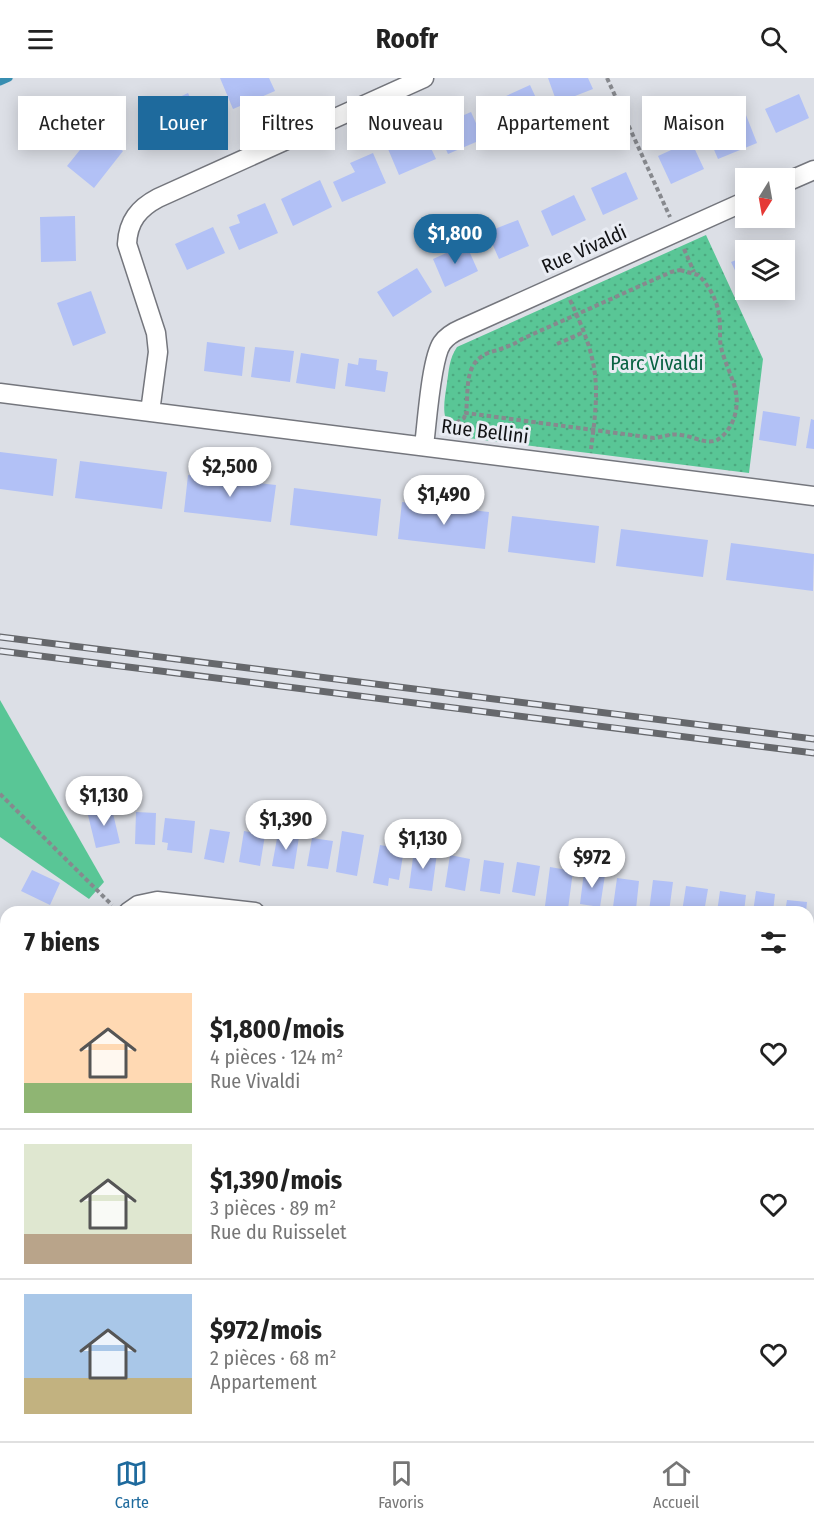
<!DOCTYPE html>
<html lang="fr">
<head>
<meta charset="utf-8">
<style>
	body { margin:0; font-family:"Fira Sans Condensed",sans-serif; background:#f2f2f2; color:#222; height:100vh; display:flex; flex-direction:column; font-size:22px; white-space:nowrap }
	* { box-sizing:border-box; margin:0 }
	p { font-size:20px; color:#767676 }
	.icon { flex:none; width:33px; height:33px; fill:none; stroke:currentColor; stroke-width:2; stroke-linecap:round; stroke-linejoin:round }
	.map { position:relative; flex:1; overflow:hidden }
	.side { position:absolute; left:0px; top:828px; width:814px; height:536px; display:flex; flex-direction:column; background:#fff; border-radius:18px 18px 0 0; box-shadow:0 3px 15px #0003 }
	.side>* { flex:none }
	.guide { position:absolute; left:18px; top:18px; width:778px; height:54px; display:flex; gap:12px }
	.needle { width:39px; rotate:191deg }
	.tools { position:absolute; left:735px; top:90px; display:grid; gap:12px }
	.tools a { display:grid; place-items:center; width:60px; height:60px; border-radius:0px; background:#fff; box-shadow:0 3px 15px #0003; font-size:30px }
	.price { position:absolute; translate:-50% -51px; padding:0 14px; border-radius:21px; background:#fff; color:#222; font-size:20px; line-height:39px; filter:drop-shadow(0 2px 3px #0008) }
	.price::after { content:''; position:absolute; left:50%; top:36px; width:18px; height:14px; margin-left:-9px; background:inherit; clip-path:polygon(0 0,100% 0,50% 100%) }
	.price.selected { background:#1e6a9d; color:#fff }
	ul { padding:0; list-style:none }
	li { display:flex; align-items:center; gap:18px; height:150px; padding:0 24px }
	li+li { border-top:2px solid #e0e0e0 }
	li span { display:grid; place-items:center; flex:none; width:168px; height:120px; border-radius:0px; color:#555 }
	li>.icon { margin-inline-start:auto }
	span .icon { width:72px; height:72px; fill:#fffc; stroke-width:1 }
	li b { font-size:26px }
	h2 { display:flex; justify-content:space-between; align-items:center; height:72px; padding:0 24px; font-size:26px }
	.chip { padding:0 21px; border-radius:0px; background:#fff; box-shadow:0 3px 15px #0003; font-size:21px; line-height:54px }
	.chip.selected { background:#1e6a9d; color:#fff }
	header { display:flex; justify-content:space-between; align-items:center; height:78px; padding:0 24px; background:#fff; font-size:27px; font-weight:700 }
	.tab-bar { display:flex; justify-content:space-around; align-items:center; height:84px; border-top:2px solid #e0e0e0; background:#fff; font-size:16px; color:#767676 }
	.tab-bar a { display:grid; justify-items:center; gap:3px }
	.tab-bar .selected { color:#1e6a9d }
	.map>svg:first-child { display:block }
	.green { fill:#59c696 }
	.park { fill:url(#park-dots) }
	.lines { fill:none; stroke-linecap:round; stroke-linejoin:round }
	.stream { stroke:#388eb1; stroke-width:7 }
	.building { fill:#b2c1f6 }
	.minor-casing { stroke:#74767d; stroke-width:21 }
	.path { stroke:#87898e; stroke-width:4; stroke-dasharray:4.5 3; stroke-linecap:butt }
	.minor { stroke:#fff; stroke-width:18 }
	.rail-casing { stroke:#66686c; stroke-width:7 }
	.rail { stroke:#e9ecf3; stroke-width:4.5; stroke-dasharray:14; stroke-linecap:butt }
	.labels { text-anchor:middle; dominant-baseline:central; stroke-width:6; stroke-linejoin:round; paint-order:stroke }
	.street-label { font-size:20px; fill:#121315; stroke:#e9ecf3 }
	.park-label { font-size:20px; fill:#086242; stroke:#e9ecf3 }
</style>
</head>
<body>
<header><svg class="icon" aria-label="menu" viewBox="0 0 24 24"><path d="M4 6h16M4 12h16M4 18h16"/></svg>Roofr<svg class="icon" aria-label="search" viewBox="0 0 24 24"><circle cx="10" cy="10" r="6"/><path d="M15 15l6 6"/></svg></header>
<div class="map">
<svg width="814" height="1363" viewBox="0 0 814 1363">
	<defs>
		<pattern id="park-dots" width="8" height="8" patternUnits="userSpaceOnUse" patternTransform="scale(1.5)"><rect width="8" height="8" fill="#59c696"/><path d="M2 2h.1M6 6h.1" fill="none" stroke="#4ca980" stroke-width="1.8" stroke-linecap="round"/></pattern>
	</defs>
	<rect width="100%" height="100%" fill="#dcdfe6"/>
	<path class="green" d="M0,622l104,182 -15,17 -89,-62z"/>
	<path class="park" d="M706,157l57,124 -14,114 -281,-35c-29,-10 -25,-29 -21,-55 2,-13 2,-24 10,-36z"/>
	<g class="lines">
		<path class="stream" d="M0,4l9,-4"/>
	</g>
	<path class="building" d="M220,0h49l6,13 -42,18z
		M548,0h40l5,11 -36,14z
		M530,7l12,26 -35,16 -12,-26z
		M188,15l15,32 -40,18 -15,-31z
		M799,16l10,24 -33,15 -11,-24z
		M471,34l12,27 -35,15 -12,-27z
		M746,37l11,28 -39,16 -12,-28z
		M96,52l27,21 -29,37 -27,-22z
		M424,55l12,26 -37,16 -11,-26z
		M691,63l13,28 -33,15 -13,-28z
		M373,75l13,30 -44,19 -9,-20 22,-10 -5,-9z
		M626,94l12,27 -35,16 -12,-27z
		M320,102l12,27 -39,19 -12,-27z
		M574,117l12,25 -34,16 -11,-25z
		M265,125l13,30 -39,17 -10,-23 11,-4 -3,-8z
		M75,138l1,45 -35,1 -1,-45z
		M518,142l11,26 -30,13 -12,-27z
		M213,149l12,26 -38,17 -12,-26z
		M466,166l12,27 -33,16 -12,-28z
		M769,167l3,5h-15z
		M746,178v32l-2,1 -13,-27z
		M417,190l15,24 -39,25 -16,-25z
		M91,213l15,42 -33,13 -16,-43z
		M207,264l38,5 -3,29 -38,-5z
		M255,269l39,4 -4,31 -39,-5z
		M301,275l38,6 -4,30 -39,-6z
		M359,280l18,2 -1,10 12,2 -3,20 -40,-6 3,-23 10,2z
		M763,333l37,6 -4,29 -37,-6z
		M811,341l3,1v29l-8,-1z
		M0,374l57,7 -4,37 -53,-7z
		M80,383l87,11 -5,37 -87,-11z
		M188,397l88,10 -5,37 -87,-10z
		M294,410l87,11 -4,37 -87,-11z
		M402,424l87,10 -4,37 -87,-10z
		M512,438l87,10 -4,37 -87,-11z
		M621,451l87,11 -5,37 -87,-11z
		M731,465l83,11 -1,37 -87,-11z
		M111,727l9,38 -24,5 -9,-37z
		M136,734l20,1 -1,32 -20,-1z
		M165,740l30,3 -3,32 -25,-3 1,-7 -6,-1z
		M210,751l20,3 -6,31 -20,-4z
		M244,753l21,4 -5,31 -21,-4z
		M342,753l22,4 -7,41 -21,-4z
		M278,755l21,4 -5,32 -22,-3z
		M312,760l21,3 -5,28 -21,-3z
		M380,767l24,4 -5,31 -10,-2 -1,8 -15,-3z
		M414,772l23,3 -5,38 -23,-3z
		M450,777l20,4 -5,32 -20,-4z
		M484,782l20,3 -4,31 -20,-3z
		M517,784l23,4 -5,30 -23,-4z
		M550,789l23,4 -5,38 -23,-3z
		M32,792l28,13 -10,22 -29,-14z
		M584,794l21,3 -5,32 -20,-3z
		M617,800l22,3 -3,28 -23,-2z
		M653,802l20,2 -4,30 -20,-1z
		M686,808l22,3 -4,23h-22z
		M720,813l26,4 -2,17h-27z
		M756,813l19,3 -2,18h-20z
		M787,822l20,2 -1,10h-21z
		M810,950l4,1v42l-6,-1z
		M0,1009l6,14v43l-6,2z
		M808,1014l6,1v40l-6,-1z
		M808,1077h6v47l-6,-1z
		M6,1088v59l-6,-14v-43z
		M808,1200l4,1 -2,14h-2z
		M192,1358h44l-13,5h-29z
		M507,1358h36l-1,5h-36z
		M646,1358h12l-7,5z"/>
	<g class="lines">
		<g class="minor-casing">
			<path id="minor" d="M784,105l30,-13
				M0,315l814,103
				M150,334l8,-60 -2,-19 -29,-89c1,-23 12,-36 31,-46l266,-120
				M424,368c3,-23 7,-87 18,-103 5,-7 12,-11 19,-14l285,-128
				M128,834l10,-7 19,-4 98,11
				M808,905h6
				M808,1345l6,1
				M0,1352l6,-2
				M458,1363l1,-5"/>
		</g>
		<path class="path" d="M607,0l63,139
			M684,171l10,23
			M680,192l18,5c11,10 19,25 21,40 2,11 0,22 2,32 7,29 24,46 11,76 -3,6 -8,13 -15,17 -11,5 -24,-4 -36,-5 -10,-2 -17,2 -27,3l-188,-25c3,-25 -3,-52 25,-61 12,-4 21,-6 31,-13l149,-67z
			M570,222c29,62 30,82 21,149
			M557,266l27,-12
			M450,349l14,-9 2,-5
			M0,716l112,111
			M0,1152l6,-3
			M3,1162l3,7"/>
		<use href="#minor" class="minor"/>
		<g class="rail-casing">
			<path id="rail" d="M0,559l814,102
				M0,573l814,102"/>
		</g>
		<use href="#rail" class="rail"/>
	</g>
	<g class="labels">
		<g class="street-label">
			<text transform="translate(584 171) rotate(-24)">Rue Vivaldi</text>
			<text transform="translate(485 353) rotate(7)">Rue Bellini</text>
		</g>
		<g class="park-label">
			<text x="657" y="285">Parc Vivaldi</text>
		</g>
	</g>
</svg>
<div class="tools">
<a><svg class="needle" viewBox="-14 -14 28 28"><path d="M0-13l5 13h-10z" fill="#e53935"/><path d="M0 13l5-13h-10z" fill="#767676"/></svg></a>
<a><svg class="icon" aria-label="layers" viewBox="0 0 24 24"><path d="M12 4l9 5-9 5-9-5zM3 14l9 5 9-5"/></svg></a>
</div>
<b class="price selected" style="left:455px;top:187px">$1,800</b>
<b class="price" style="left:230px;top:420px">$2,500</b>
<b class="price" style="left:444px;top:448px">$1,490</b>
<b class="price" style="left:104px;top:749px">$1,130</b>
<b class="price" style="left:286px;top:773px">$1,390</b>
<b class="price" style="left:423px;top:792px">$1,130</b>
<b class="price" style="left:592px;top:811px">$972</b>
<div class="guide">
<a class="chip">Acheter</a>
<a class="chip selected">Louer</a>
<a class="chip">Filtres</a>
<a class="chip">Nouveau</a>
<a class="chip">Appartement</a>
<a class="chip">Maison</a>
</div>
<section class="side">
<h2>7 biens<svg class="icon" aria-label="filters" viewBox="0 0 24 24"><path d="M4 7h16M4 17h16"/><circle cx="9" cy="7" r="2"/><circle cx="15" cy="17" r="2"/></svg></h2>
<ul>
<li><span style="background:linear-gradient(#ffd9b3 75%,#8fb573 0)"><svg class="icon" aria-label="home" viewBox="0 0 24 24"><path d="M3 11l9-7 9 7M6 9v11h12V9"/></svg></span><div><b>$1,800/mois</b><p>4 pièces · 124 m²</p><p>Rue Vivaldi</p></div><svg class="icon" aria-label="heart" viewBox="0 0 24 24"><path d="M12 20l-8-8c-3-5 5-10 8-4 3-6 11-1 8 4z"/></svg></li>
<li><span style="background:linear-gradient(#dfe7d0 75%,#b9a48a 0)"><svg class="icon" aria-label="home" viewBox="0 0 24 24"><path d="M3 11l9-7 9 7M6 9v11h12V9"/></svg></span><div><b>$1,390/mois</b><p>3 pièces · 89 m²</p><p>Rue du Ruisselet</p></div><svg class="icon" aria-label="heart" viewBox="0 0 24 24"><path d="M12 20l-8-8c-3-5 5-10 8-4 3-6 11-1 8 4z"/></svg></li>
<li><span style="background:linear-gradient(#a9c7e8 70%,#c2b280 0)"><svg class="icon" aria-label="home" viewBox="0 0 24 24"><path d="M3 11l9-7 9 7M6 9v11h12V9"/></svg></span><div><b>$972/mois</b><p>2 pièces · 68 m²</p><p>Appartement</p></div><svg class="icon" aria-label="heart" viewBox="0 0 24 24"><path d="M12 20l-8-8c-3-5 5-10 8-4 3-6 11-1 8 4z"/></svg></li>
</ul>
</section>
</div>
<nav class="tab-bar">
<a class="selected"><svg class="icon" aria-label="map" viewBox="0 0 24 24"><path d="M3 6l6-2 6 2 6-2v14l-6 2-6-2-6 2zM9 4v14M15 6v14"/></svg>Carte</a>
<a><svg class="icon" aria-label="saved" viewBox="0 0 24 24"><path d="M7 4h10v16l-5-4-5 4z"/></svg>Favoris</a>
<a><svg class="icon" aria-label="home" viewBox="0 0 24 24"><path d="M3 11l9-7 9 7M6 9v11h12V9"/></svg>Accueil</a>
</nav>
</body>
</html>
